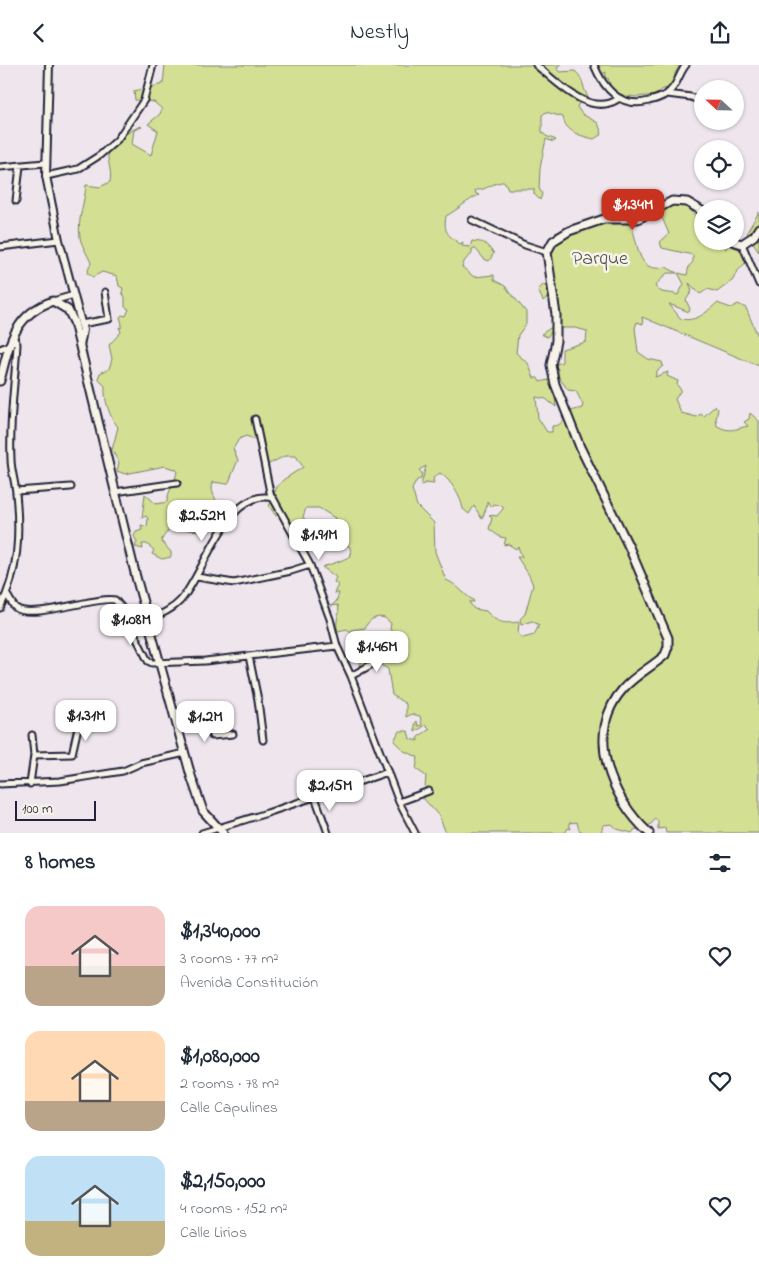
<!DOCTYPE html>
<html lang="en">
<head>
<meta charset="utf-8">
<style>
	body { margin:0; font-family:"Indie Flower",sans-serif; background:#f6f6f7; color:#1f2937; height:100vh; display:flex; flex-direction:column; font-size:19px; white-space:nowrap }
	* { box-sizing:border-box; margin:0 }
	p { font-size:16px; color:#747a83 }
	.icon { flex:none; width:28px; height:28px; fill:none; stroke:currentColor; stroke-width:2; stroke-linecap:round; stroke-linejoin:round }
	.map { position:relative; height:768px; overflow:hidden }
	.sheet { display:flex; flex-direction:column; background:#fff; flex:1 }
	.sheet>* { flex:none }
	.needle { width:32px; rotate:292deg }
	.buttons { position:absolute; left:694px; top:15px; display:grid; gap:10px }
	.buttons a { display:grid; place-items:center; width:50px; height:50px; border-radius:50%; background:#fff; box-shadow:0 1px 4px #0004; font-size:25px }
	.scale { position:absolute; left:15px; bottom:12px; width:81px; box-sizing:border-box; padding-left:5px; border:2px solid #22223b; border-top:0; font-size:14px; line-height:18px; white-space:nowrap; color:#22223b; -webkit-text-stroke:4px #f7f3e8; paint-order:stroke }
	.price { position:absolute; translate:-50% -42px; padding:0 11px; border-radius:10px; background:#fff; color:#222; font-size:16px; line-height:32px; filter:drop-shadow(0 1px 2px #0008) }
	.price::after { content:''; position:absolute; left:50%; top:30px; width:15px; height:11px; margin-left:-8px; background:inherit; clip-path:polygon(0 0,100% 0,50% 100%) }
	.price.active { background:#c8321e; color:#fff }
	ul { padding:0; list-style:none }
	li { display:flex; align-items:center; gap:15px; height:125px; padding:0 25px }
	li span { display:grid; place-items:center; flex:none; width:140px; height:100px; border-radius:15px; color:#555 }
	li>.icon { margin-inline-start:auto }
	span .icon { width:60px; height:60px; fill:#fffc; stroke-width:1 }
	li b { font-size:21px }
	h2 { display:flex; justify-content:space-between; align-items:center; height:60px; padding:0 25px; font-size:21px }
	header { display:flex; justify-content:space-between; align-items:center; height:65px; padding:0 25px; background:#fff; font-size:22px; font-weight:600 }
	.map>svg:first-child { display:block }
	.green { fill:#d3e093; stroke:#7a8167; fill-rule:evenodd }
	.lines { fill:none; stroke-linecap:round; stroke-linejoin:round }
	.minor-casing { stroke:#22223b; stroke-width:9 }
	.tertiary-casing { stroke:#22223b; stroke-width:10 }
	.secondary-casing { stroke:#22223b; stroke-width:11 }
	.minor { stroke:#f7f3e8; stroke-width:5 }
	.tertiary { stroke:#f7f3e8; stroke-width:6 }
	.secondary { stroke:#f7f3e8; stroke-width:7 }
	.labels { text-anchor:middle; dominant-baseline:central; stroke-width:5; stroke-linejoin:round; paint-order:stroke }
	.park-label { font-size:20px; fill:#4e5251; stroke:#f7f3e8 }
</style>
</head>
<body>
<header><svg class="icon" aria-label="back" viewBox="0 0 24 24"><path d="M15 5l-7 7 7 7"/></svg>Nestly<svg class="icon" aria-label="share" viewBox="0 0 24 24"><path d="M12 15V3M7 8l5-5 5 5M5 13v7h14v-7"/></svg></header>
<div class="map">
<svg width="759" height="768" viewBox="0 0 759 768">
	<rect width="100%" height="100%" fill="#efe6ed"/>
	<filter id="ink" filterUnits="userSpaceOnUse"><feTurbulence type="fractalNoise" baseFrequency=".02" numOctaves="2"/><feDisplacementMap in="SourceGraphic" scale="10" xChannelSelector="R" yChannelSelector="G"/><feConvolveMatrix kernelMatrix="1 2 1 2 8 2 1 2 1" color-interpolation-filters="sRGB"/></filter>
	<g filter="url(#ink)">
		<path class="green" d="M165,0h396l-4,3 2,4 16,-1c11,10 6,18 15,28l-2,3 -9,1 -2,4 5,7 16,9 4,11 -8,5c-13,-3 -29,-7 -31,-22l-17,-5 -4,3v17l4,4 10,4 -3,2 -7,-3 -6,29 -1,20 3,6 -2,6 -6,-6v-5h-26l-3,-7c-12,-1 -18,9 -30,8l1,4 3,1c-13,6 -20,14 -33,21 -3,18 3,19 14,28l3,-2 -1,4 8,1 2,-6c16,2 10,0 22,12l-5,8 -5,-2 -9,-11 -3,1v5l-7,6 -3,7 12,10 20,-2v5l11,6 21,26v12l-8,11 -2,18 12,10 6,15h4l2,4 8,-2 6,7 2,20 -10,-8 -10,-2 2,21 9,14h5v-6c10,0 12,-6 15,-14l15,-4 1,-3 -7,-14 -8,-1 -10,-14v-7l-4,-4 8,-3v-13l24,-7 1,-11 -12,-3h-21l-7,9 -6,-3 11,-7 4,-11 -5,-21 -8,6 -5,-11 5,-5 7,1 5,-8 -5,-3 5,-42 51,-17 22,4c13,20 5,55 38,47l11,6h-10l-12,13c7,10 14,5 23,9l6,-11 -6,-11 9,2 2,-9 4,-4v-7l-31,-7 -2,-6 9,-8 -8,-19 6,-14 19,3 16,21v16h16l8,8 2,-4 11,4 8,12 -11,12 -3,7 -16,12 -9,-3 -8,5 -11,-11 3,8 -6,9 4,9 -1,3 -20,-8 12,15c16,3 24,-6 36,-16l14,5 7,-4 8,4 13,31v27l-117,-49 1,7 -6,-2 -2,6 3,24 10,7 14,3 1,4 -6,5 -2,6 13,-5 -1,4 11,5 -1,4 4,5 -6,9 6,14 16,4 3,-3 4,2 11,-10 3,3 -2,10 1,7c14,7 17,3 31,0l-4,-4 5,-3 1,-6 9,8v412h-93l-1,-5 -7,1v-7l-3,-4c-2,7 -12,12 -20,11l-3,4 -15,-4 -5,-5 -9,1 -2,8h-16l-6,-3 -2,-8 -8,1 2,6 -3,-1 -3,5h-119l-7,-17 -15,-17 2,-23 -10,-7 2,-12 -14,-6 -10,-10 5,-10h9l2,8 8,2v-4l12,-8 -4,-4 -11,7v-9l2,-2 1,5 4,-1 -2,-9 -8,-2 -6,3v-13l-14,-9 -4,-26 -11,-6 -17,6 1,-8 24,-14 9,-11 -4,-7 1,-6c-3,-1 -4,-4 -6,-5 -9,-3 -17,2 -20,10l-14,2 2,4 -6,-5 -9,2c-4,-9 3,-19 0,-26l-7,1 5,-4 3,-9h-5l4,-8 -4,-3 2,-5 -14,-10c10,-3 19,-6 29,-11l-1,-9 -15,-9 -5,4 -2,-6 4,-4 3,-14 -16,-10h-13l-3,9 4,5 -13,4 -4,-7 -12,-4 -2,1 -7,-10 8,-19 6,-7 20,-13 -7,-11h-11l-20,10 -3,-2c4,-16 1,-22 -16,-28l-7,3 -6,10 5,11 -9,22 -2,2 -14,-2c-4,13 6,17 5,28 0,6 -3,11 -6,16 -3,1 -8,3 -11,4 -19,4 -26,-15 -40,11l10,11v5l-9,2 -10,-5 2,-4 -7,-6h-5l1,5 -8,-2 2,-5 -3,-6 2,-4 6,-2 -1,-5 6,2 1,-9 -2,-2 -4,2 3,-24 11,10 11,-2c1,-13 9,-19 10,-32l-12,-4 -40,8 -8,-3 2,-8 -7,-13 6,-23c-9,-11 -14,-27 -13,-41l-7,-7 2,-6 9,-4 3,-10 -3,-14 12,-13 -2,-5 2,1 1,-4 -2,-7 2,-2 4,1 3,-7 -4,-2v-10l-3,-4 1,-5 -4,-2 -2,-10 -15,-4 -9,5 -6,-4 4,-10c-3,-8 -10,-18 -11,-26 -3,-18 5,-35 6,-52l14,2 10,-5c3,-13 -6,-26 -1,-39l31,-17 2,1 -8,3 -2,14 19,11 7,-24 -10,-7 12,-10 2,-5 -8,-7 -19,-2 -1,-9 29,-7zM426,401l-5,19 5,-2 8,1 -1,-6 7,-5c11,7 21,24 23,36l6,5 5,-8 8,13 5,-13v-5l5,6 2,-3 9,2v3l-6,7 -8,-1 3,3 -3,11 11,8 6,1 -2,7 4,-1 8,5 2,-2 4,10h-5l12,18 4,10 -8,29 -5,5 1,6 11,-4 7,4 -5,10 -11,3 -5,-4 1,-12c-16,2 -22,1 -33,-11l-12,-2 -5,-7h5l-1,-2c-10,-6 -16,-16 -27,-20l-11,-28 -1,-29 -17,-17 -5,-17 5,-9 4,-1 1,-6 -3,-3z
			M592,0h88l-5,8 -1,15 -12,1 -8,7c-9,-1 -15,2 -24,0l-4,5 -3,-6 -10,-2 -5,-15 -3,2 1,-8 -4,2z
			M759,147v40l-12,-20z"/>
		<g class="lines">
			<g class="minor-casing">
				<path id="minor" d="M536,0c21,17 54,53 82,34
					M594,0c10,24 27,44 55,36 7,-2 16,-4 21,-10 8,-7 9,-18 16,-26
					M667,29l24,3 11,5
					M0,102l45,-4
					M46,111l32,-7 22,-14 17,-15 27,-40 9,-35
					M16,136l4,-35
					M472,155l53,25 22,7
					M742,179l17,40
					M0,182l59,-7
					M53,236l21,-6
					M81,259l28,-5 -4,-27
					M0,284l10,-4
					M255,354l16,78
					M16,426l55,-4
					M115,427l62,-9
					M197,512l37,6 57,-12 19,-6
					M7,530c3,4 5,10 9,13 15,12 81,-12 99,-8l6,7 27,54 4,2 53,-2 132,-15
					M0,543c19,-37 20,-74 16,-115 -1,-12 -5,-23 -5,-34 -2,-41 4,-75 6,-115l-4,-7
					M134,562c15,-9 34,-13 46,-26 24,-25 46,-114 93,-103l37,67 20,54 7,27 14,30 48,126 16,31
					M249,591l9,44 5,40
					M351,611l43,-24
					M174,647l29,-2 9,26 21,-2
					M34,690l38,-1 7,-31
					M0,719l60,-3 63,-10 18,-8 44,-10
					M30,719l4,-29 -2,-20
					M315,732l13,36
					M399,737l30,-11
					M202,768l65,-20 121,-41"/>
			</g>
			<g class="tertiary-casing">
				<path id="tertiary" d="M49,0l-3,111 13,64 24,90 -3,16"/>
			</g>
			<g class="secondary-casing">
				<path id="secondary" d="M732,176l10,3 12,-8 5,-8
					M0,316c9,-36 14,-67 53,-80l15,9 6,12 62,255 55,199 12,35 20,22
					M649,768c-38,-34 -65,-100 -26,-144 12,-14 29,-22 42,-34l3,-8v-9l-39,-91 -49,-100 -25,-63 -4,-19 5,-24v-26l-9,-63 6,-11 16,-10 35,-12h34l34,-18 15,1 15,9"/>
			</g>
			<use href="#minor" class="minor"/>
			<use href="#tertiary" class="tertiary"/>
			<use href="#secondary" class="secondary"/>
		</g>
	</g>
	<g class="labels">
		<g class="park-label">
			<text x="600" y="194">Parque</text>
		</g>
	</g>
</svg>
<div class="buttons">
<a><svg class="needle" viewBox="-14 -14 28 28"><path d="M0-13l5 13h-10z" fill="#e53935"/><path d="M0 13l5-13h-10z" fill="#747a83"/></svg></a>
<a><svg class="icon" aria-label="locate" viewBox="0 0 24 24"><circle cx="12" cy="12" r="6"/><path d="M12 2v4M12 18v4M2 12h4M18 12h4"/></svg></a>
<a><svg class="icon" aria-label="layers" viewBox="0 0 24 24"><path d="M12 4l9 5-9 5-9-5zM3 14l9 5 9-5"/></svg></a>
</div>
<div class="scale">100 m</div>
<b class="price active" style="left:633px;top:166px">$1.34M</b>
<b class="price" style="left:202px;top:477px">$2.52M</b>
<b class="price" style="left:319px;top:496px">$1.91M</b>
<b class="price" style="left:131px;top:581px">$1.08M</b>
<b class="price" style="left:377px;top:608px">$1.46M</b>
<b class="price" style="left:86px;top:677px">$1.31M</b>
<b class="price" style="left:205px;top:678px">$1.2M</b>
<b class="price" style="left:330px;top:747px">$2.15M</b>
</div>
<section class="sheet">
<h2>8 homes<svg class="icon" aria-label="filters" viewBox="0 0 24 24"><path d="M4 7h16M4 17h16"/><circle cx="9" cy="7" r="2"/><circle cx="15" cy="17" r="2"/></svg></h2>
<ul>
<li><span style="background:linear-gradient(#f6c9c9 60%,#b9a48a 0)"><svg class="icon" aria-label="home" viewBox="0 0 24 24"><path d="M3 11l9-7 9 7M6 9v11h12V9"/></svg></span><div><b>$1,340,000</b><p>3 rooms · 77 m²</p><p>Avenida Constitución</p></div><svg class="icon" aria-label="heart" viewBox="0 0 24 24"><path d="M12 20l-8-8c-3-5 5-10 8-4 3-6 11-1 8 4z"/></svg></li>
<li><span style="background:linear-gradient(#ffd9b3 70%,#b9a48a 0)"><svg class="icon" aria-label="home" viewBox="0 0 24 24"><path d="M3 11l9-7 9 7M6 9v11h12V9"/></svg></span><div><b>$1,080,000</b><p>2 rooms · 78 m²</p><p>Calle Capulines</p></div><svg class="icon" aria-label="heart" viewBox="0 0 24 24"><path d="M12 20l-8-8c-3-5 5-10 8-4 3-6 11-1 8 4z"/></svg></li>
<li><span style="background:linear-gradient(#bfe0f5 65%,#c2b280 0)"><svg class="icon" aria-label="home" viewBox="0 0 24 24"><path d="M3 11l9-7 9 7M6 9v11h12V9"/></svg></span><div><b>$2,150,000</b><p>4 rooms · 152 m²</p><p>Calle Lirios</p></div><svg class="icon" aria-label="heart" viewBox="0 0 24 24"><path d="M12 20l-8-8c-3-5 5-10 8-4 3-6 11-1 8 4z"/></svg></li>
</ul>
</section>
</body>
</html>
